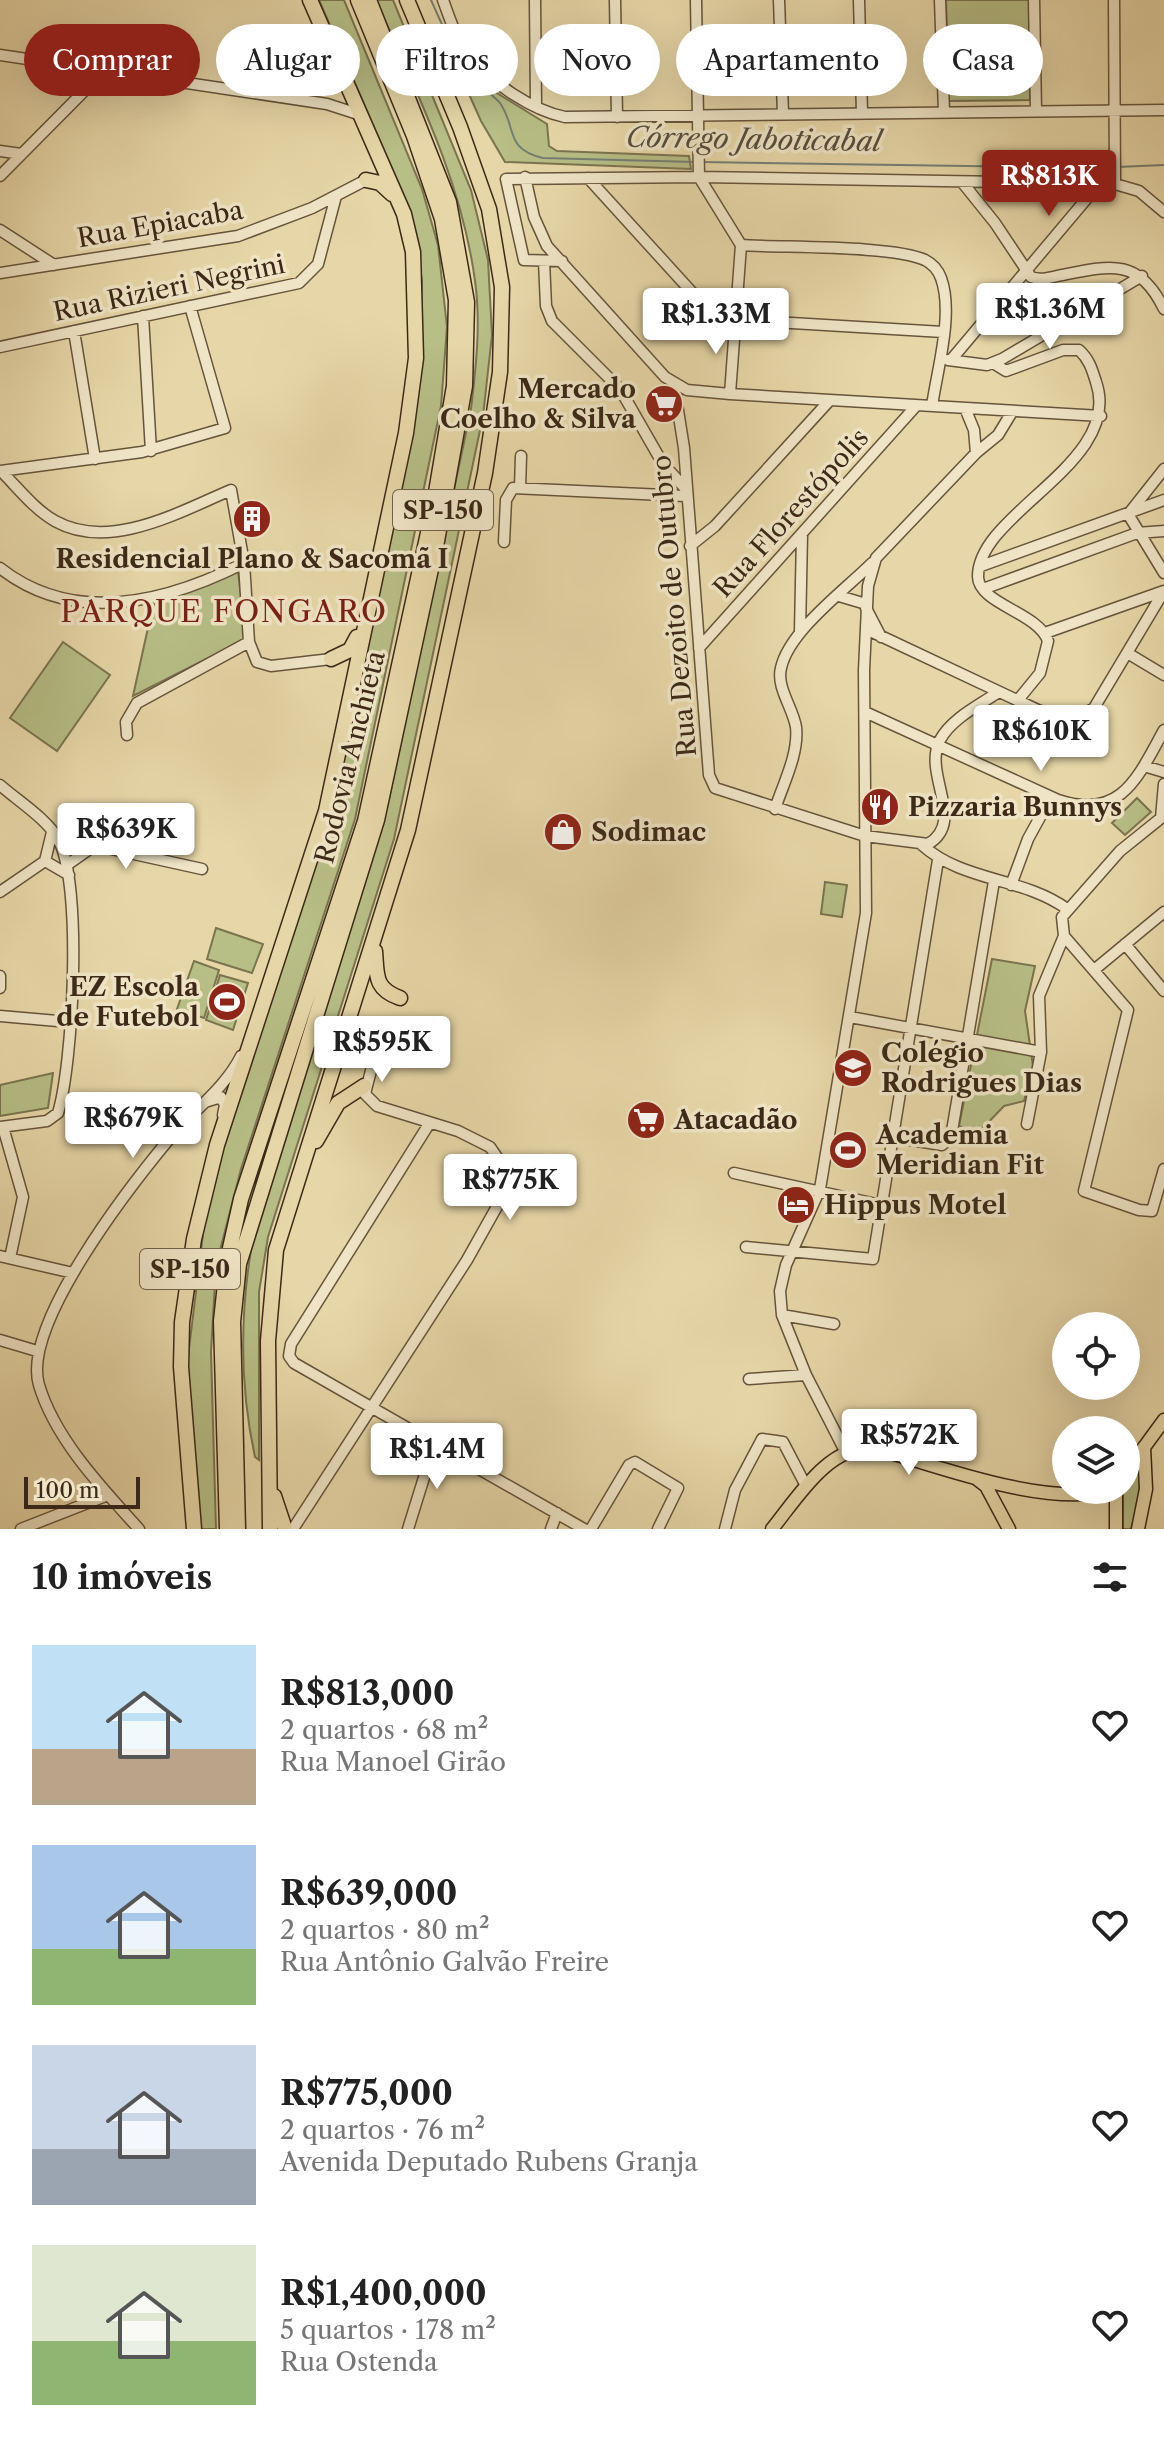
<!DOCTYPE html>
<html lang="pt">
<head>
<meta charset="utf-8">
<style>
	body { margin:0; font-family:"Libre Caslon Text",serif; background:#f2f2f2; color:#222; height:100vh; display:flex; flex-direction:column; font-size:30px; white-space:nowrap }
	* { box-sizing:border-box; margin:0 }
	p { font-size:26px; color:#767676 }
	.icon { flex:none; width:44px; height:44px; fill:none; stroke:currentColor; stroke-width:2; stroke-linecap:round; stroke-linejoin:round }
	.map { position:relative; height:1529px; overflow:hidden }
	.details { display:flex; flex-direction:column; background:#fff; flex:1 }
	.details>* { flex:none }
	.guide { position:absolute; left:24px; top:24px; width:1116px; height:72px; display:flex; gap:16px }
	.controls { position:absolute; left:1052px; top:1312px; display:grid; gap:16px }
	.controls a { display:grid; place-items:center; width:88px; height:88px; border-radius:50%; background:#fff; box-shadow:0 8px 32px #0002; font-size:40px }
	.scale { position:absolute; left:24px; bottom:20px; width:116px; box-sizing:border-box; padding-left:8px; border:4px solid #3c2918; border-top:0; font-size:22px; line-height:28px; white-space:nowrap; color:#3c2918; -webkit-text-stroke:6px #efe5c6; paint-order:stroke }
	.price { position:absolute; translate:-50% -68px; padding:0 18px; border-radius:8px; background:#fff; color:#222; font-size:26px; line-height:52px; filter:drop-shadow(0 2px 4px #0008) }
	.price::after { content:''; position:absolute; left:50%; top:48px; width:24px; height:18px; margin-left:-12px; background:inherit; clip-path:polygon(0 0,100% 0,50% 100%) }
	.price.current { background:#8f2418; color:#fff }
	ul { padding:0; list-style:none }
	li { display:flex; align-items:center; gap:24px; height:200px; padding:0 32px }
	li span { display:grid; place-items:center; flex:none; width:224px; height:160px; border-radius:0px; color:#555 }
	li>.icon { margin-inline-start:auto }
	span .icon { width:96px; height:96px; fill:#fffc; stroke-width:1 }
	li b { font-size:34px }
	h2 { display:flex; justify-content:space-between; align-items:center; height:96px; padding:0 32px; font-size:34px }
	.chip { padding:0 28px; border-radius:36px; background:#fff; box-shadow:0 8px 32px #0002; font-size:28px; line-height:72px }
	.chip.current { background:#8f2418; color:#fff }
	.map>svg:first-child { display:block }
	.green { fill:#b7be86; stroke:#7a744f; stroke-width:2 }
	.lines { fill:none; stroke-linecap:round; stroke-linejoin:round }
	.stream { stroke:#747f73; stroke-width:2 }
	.minor-casing { stroke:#67543c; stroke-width:13 }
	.major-casing { stroke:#3c2918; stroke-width:15 }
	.highway-casing { stroke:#3c2918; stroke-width:17 }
	.minor { stroke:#efe5c6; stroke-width:10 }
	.major { stroke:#e7d7a8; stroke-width:12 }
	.highway { stroke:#e7d7a8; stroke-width:14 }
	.labels { text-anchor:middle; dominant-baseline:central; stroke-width:7; stroke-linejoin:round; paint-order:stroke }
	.shield { fill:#efe5c6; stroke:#72614c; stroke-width:2 }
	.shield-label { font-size:24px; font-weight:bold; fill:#3c2918 }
	.street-label { font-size:26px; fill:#3c2918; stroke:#efe5c6 }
	.poi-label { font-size:26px; font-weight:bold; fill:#3c2918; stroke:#efe5c6; text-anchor:start }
	.water-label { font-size:28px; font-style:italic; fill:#534d3e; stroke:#efe5c6 }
	.quarter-label { font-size:30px; letter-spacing:2px; fill:#7a1f14; stroke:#efe5c6 }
</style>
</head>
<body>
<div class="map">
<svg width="1164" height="1529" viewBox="0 0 1164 1529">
	<rect width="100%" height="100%" fill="#e7d7a8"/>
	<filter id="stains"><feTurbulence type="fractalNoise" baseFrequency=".0025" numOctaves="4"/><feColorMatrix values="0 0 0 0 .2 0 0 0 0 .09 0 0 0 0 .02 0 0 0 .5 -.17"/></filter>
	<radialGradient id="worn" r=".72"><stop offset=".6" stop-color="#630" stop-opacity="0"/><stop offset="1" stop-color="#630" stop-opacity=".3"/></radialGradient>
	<path class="green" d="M319,0h25l78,189 16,56 9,82 -6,79 -86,413 -114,350 -25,97 -5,86 5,177h-19l-10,-164 18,-147 17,-65 90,-280 109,-505 1,-88 -13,-72z
		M376,0h17l78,190 17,70 4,75 -9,81 -89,423 -126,398 -9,55v168l-4,-3c-18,-83 -15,-162 3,-244l131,-414 82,-390c5,-42 10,-86 4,-128 -13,-99 -59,-190 -99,-281z
		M946,0h83l1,100 -81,1z
		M457,50l35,40 55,34 2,22 8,5 132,5 2,13 -186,-7 -24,-41 -31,-69z
		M238,571l8,68 -113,57 20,-91z
		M63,642l47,33 -53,76 -47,-33z
		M1137,798l14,14 -26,23 -13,-12z
		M825,882l22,3 -5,32 -21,-3z
		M216,928l47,16 -11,29 -45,-14z
		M992,959l43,7 -10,45 8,55 -9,35 -20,5 -25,26 -20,-6z
		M194,961l25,9 -15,48 -27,-9z
		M220,975l28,8 -15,47 -27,-10z
		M53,1073l-5,35 -48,8v-31z
		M1139,1466c3,22 -2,41 -8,63h-8v-39h3v-6z"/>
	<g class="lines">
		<path class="stream" d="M431,0c12,27 26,60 46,82 7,8 16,13 23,21 17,24 4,46 43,55l152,4
			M701,162l410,6
			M1117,167l47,-2"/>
		<g class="minor-casing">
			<path id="minor" d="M443,0c7,19 14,42 27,57 22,26 61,53 95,60l599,-7
				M535,0l1,106
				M615,0l2,117
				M696,0l3,177 42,68 -11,149
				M779,0l4,114
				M859,0l3,113
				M940,0l4,112
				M1034,0l2,111
				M1114,0l1,184
				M0,55l327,49 34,11
				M0,151l21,3
				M0,176l105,-106
				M525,177l9,40 13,29 118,131 22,13 43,4 371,22
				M588,178l121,133 14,8 220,13
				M962,182l33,41 36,54c11,4 20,0 31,-2 49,-10 77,-17 102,34
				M0,230l54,35
				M741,245c41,3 152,0 184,15 8,4 13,10 16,18 13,36 -4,92 -9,128
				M544,261l2,45 6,15 68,68 43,75 22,24
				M562,261l-38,-1 -18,-81 193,-2 416,7 24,7 25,21
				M0,273l238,-37 74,-28 54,-28
				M143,316l8,135
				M74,331l21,128
				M0,347l299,-64 19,-19 18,-68
				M948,360l39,5 15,-6 140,-83
				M951,360l148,-176
				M993,363l13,8 57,-21h16c10,9 13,19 17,32 28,81 -119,131 -118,195 1,27 61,36 70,64l-8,32 -22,27
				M674,385l10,63 25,327 6,13 150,48 63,8c39,-23 -6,-70 12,-104 11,-21 38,-34 57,-47
				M965,408l9,22 2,23
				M0,471l142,-19 83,-24 -35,-122
				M1,471c17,17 34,39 54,50 55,31 126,-10 176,-31l13,73 5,79 8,20 14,4 60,-7
				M520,488l1,-32
				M1130,512l34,-43
				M1128,514l36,59
				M504,542l2,-42 7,-12 172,8
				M690,546l25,-20 115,-126
				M981,566l183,-66
				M0,568c74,58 167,34 244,-5
				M983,589l154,-56 27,-2
				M839,596l27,8
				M866,608l15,29
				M868,630l189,89 19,1 18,-12 70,-117
				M800,632l2,-98
				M1045,633l119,-42
				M699,648l217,-242
				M1129,654l35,21
				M865,712l193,88c63,21 80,-23 106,-70
				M127,735l-1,-13 11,-19 112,-61
				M1144,766l20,6
				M0,785c18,16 47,34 58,54 25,44 15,225 0,274l-11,8 -47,6
				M775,809c8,-25 24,-55 21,-82 -3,-19 -20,-40 -15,-59 8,-37 64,-78 91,-105
				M57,837l145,32
				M922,845c41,37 101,32 145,64
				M45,861l24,14
				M67,865l27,-19
				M1011,885l17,-46 23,-42
				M0,892l45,-31 7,-29
				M1064,936l64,74 -44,181 55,19 13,1 12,-42
				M1125,944l39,47
				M1094,970l70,-58
				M0,976v12
				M0,1016l69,6
				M850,1017l191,35
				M205,1102l16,-5 4,8 -2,10
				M429,1124l-138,220 -2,12 5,7 290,166
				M1027,1124l14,-72 -2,-56 25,-60 -2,-19 58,-66 41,-33 3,-34
				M3,1127l20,70 -13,61
				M892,1137l50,8 9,-8 43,-256
				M734,1173l147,32
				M746,1247l127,12 65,-399
				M0,1256l73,17
				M782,1315l52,9
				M0,1340l37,11
				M749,1379l57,-4
				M845,1451l-39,-76 -24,-60 -2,-24 6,-26 34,-76 46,-276 -2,-243 4,-84 8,-28 100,-105 22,-18 14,-23
				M21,1529l87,-34
				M139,1529c-37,-41 -84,-90 -100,-144 -18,-60 92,-200 131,-247 22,-26 56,-51 71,-82
				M293,1529l174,-269 37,-66 -3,-31 -11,-16 -32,-16 -81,-25 -12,-12 11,-43 38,-23
				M408,1529l27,-87
				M551,1529l6,-16
				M591,1529l38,-64 6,-3 43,26 -20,41
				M725,1529l10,-39 27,-51 21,3 23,44"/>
		</g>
		<g class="major-casing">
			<path id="major" d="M1126,1472l38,-52
				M977,1479l9,7 23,43
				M772,1529c26,-32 57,-85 103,-81 61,18 173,60 234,42
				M1116,1529v-39
				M1138,1529l8,-40 -2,-42"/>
		</g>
		<g class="highway-casing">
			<path id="highway" d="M366,180l14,3 12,11
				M331,659l19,-9 7,-13
				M375,951c2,24 -1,38 25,47
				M316,1141l22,-38 26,-17
				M274,1496l11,33
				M194,1529l-13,-162 1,-45 12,-83 23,-94 109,-334 80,-378 10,-75 -3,-106 -9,-38 -94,-214
				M227,1529l-6,-208 7,-64 13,-58 124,-378 68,-311 21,-124 2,-86 -14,-81 -28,-83 -56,-136
				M238,1529l-5,-207 6,-58 138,-444 60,-279 28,-155 2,-84 -18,-100 -80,-202
				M270,1529l-2,-188 8,-91 132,-420 77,-357 15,-101 2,-85 -13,-78 -29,-82 -53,-127"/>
		</g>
		<use href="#minor" class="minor"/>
		<use href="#major" class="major"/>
		<use href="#highway" class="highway"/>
	</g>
	<defs>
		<g id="supermarket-disc" transform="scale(2)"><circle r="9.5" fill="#8f2418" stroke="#efe5c6"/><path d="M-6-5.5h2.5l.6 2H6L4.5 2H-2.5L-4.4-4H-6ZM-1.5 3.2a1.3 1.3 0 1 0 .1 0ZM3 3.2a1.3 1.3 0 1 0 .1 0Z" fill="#fff"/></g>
		<g id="building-disc" transform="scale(2)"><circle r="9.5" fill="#8f2418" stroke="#efe5c6"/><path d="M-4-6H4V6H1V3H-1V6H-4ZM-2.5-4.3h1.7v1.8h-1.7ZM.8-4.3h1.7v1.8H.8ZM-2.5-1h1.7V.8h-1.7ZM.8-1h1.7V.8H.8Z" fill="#fff"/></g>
		<g id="restaurant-disc" transform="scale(2)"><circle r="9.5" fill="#8f2418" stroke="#efe5c6"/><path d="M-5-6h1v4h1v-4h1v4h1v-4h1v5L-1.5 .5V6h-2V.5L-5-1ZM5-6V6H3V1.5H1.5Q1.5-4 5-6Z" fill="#fff"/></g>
		<g id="shop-disc" transform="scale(2)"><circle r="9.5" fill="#8f2418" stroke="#efe5c6"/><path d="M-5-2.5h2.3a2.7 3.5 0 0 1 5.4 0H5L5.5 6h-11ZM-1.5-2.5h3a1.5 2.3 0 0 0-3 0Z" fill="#fff"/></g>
		<g id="stadium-disc" transform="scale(2)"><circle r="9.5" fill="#8f2418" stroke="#efe5c6"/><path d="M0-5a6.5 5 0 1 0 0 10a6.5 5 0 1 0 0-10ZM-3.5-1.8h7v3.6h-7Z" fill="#fff"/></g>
		<g id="school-disc" transform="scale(2)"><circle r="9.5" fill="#8f2418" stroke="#efe5c6"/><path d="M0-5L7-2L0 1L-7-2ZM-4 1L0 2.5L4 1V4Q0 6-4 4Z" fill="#fff"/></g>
		<g id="hotel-disc" transform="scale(2)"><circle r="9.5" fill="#8f2418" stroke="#efe5c6"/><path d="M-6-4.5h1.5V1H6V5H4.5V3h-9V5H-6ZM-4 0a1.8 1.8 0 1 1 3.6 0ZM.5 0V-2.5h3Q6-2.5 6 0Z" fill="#fff"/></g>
	</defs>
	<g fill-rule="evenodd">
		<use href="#supermarket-disc" x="664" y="404"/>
		<use href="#building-disc" x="252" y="519"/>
		<use href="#restaurant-disc" x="880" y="807"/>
		<use href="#shop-disc" x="563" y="832"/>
		<use href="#stadium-disc" x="227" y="1002"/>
		<use href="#school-disc" x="853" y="1068"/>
		<use href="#supermarket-disc" x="646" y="1120"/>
		<use href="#stadium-disc" x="848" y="1150"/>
		<use href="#hotel-disc" x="796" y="1205"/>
	</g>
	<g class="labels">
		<g class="shield">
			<rect x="393" y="490" width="100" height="40" rx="6"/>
			<rect x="140" y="1249" width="100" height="40" rx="6"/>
		</g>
		<g class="shield-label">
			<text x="443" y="510">SP-150</text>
			<text x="190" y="1269">SP-150</text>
		</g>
		<g class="street-label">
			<text transform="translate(160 224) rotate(-10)">Rua Epiacaba</text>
			<text transform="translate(169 288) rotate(-12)">Rua Rizieri Negrini</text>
			<text transform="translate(791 513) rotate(-48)">Rua Florestópolis</text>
			<text transform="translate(674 606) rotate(-95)">Rua Dezoito de Outubro</text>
			<text transform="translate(350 757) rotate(-76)">Rodovia Anchieta</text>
		</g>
		<g class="poi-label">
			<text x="636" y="389" text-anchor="end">Mercado<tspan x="636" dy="30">Coelho &amp; Silva</tspan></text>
			<text x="252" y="559" text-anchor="middle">Residencial Plano &amp; Sacomã I</text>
			<text x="908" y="807">Pizzaria Bunnys</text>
			<text x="591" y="832">Sodimac</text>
			<text x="199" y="987" text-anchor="end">EZ Escola<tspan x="199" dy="30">de Futebol</tspan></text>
			<text x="881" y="1053">Colégio<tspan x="881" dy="30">Rodrigues Dias</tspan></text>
			<text x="674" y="1120">Atacadão</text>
			<text x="876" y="1135">Academia<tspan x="876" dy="30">Meridian Fit</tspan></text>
			<text x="824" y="1205">Hippus Motel</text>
		</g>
		<g class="water-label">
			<text transform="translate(754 139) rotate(1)">Córrego Jaboticabal</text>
		</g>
		<g class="quarter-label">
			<text x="224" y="611">PARQUE FONGARO</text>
		</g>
	</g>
	<rect width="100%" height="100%" filter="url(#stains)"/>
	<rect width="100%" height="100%" fill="url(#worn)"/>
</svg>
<div class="controls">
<a><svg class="icon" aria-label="locate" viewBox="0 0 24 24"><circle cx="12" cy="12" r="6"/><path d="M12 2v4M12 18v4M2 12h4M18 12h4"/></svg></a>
<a><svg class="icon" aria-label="layers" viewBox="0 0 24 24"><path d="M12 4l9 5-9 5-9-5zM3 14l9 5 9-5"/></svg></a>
</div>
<div class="scale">100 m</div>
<b class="price current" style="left:1049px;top:218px">R$813K</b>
<b class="price" style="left:1050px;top:351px">R$1.36M</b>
<b class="price" style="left:716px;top:356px">R$1.33M</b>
<b class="price" style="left:1041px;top:773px">R$610K</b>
<b class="price" style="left:126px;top:871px">R$639K</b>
<b class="price" style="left:382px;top:1084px">R$595K</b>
<b class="price" style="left:133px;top:1160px">R$679K</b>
<b class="price" style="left:510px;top:1222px">R$775K</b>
<b class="price" style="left:909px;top:1477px">R$572K</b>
<b class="price" style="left:437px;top:1491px">R$1.4M</b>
<div class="guide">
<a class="chip current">Comprar</a>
<a class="chip">Alugar</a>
<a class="chip">Filtros</a>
<a class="chip">Novo</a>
<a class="chip">Apartamento</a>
<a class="chip">Casa</a>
</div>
</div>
<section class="details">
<h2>10 imóveis<svg class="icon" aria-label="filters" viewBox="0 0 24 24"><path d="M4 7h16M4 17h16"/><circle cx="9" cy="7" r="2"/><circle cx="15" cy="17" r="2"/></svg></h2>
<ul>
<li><span style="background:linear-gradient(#bfe0f5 65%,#b9a48a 0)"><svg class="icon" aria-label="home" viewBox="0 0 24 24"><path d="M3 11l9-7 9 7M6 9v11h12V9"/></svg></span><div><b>R$813,000</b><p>2 quartos · 68 m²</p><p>Rua Manoel Girão</p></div><svg class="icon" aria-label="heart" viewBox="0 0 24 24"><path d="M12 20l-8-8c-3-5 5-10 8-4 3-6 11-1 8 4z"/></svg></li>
<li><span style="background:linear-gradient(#a9c7e8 65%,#8fb573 0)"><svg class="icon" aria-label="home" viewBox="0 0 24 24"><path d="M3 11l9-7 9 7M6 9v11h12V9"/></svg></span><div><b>R$639,000</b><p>2 quartos · 80 m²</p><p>Rua Antônio Galvão Freire</p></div><svg class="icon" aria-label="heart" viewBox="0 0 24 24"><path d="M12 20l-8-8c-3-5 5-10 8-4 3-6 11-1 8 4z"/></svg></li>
<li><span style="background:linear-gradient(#c9d6e8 65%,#9aa5b1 0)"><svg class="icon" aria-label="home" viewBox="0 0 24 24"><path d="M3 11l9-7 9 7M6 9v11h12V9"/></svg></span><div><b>R$775,000</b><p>2 quartos · 76 m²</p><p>Avenida Deputado Rubens Granja</p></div><svg class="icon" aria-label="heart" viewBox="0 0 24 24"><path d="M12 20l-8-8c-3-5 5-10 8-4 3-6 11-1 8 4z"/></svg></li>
<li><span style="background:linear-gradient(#dfe7d0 60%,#8fb573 0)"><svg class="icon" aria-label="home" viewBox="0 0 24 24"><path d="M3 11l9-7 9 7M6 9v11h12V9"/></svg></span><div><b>R$1,400,000</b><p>5 quartos · 178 m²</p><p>Rua Ostenda</p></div><svg class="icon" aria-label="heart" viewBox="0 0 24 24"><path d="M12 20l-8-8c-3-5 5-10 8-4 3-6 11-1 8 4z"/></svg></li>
</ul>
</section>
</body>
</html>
